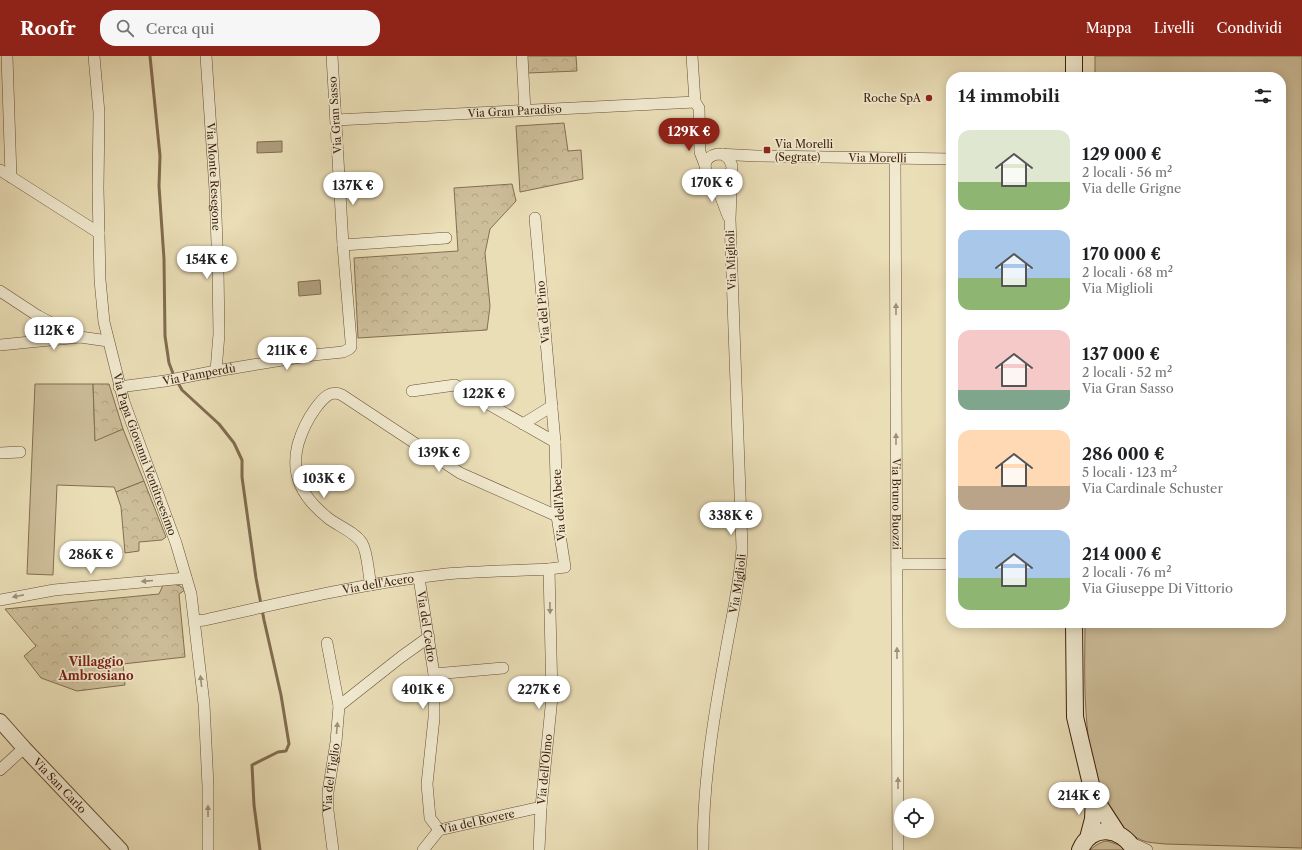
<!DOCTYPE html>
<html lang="it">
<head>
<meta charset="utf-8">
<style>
	body { margin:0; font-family:"Libre Caslon Text",serif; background:#f6f6f6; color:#202124; height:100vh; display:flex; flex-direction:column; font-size:15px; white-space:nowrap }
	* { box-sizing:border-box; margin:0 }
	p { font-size:13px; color:#757577 }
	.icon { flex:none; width:22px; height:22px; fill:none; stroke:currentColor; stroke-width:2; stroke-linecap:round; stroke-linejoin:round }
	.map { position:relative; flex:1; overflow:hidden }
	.drawer { position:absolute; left:946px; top:16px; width:340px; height:556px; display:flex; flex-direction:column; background:#fff; border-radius:16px; box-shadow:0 2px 10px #0003 }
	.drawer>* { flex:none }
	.tools { position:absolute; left:894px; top:742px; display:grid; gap:8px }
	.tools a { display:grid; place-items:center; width:40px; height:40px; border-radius:50%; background:#fff; box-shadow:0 2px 10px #0003; font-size:20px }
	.price { position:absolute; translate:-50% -34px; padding:0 9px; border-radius:14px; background:#fff; color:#222; font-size:13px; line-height:26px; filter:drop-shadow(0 1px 2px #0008) }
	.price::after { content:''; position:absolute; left:50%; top:24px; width:12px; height:9px; margin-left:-6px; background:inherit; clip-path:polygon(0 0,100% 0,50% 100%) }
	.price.on { background:#8f2418; color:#fff }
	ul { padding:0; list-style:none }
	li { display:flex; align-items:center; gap:12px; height:100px; padding:0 12px }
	li span { display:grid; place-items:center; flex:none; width:112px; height:80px; border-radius:12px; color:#555 }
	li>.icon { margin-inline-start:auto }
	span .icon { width:48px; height:48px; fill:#fffc; stroke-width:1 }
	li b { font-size:17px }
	h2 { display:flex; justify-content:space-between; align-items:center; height:48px; padding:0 12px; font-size:17px }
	header { display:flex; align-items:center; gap:24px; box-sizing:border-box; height:56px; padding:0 20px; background:#8f2418; color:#fff }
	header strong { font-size:19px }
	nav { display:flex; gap:22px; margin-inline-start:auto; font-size:14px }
	.search { width:280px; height:36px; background:#f6f6f6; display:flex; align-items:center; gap:10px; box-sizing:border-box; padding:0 14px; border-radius:16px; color:#757577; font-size:15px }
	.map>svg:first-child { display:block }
	.green { fill:#cdbe9a; stroke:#856e52 }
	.park { fill:url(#park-crowns); stroke:#856e52 }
	.water { fill:#af9d7d; stroke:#816b4f }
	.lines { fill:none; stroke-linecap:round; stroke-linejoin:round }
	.stream { stroke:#816b4f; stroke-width:3 }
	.minor-casing { stroke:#684f36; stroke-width:12 }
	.tertiary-casing { stroke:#684f36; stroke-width:16 }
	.secondary-casing { stroke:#3d1f0b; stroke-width:18 }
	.minor { stroke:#f1ead0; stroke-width:11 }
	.tertiary { stroke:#f1ead0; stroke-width:14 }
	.secondary { stroke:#f1ead0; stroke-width:16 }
	.oneway { fill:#a08f77 }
	.poi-dot { fill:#8f2418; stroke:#f1ead0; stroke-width:1.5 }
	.labels { text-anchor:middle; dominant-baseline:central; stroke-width:3.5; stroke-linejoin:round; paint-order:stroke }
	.poi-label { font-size:11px; fill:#3d1f0b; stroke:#f1ead0; text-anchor:end }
	.street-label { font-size:11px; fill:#3d1f0b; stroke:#f1ead0 }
	.neighbourhood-label { font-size:12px; font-weight:bold; fill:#7a1f14; stroke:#f1ead0 }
</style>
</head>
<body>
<header>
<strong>Roofr</strong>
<div class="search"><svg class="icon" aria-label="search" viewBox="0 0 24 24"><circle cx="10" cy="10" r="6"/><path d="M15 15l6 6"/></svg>Cerca qui</div>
<nav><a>Mappa</a><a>Livelli</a><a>Condividi</a></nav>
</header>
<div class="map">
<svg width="1302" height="794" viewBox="0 0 1302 794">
	<defs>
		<pattern id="park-crowns" width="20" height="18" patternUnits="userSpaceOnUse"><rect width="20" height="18" fill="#cdbe9a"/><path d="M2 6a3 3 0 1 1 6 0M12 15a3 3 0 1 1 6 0" fill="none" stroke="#b1a383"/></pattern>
	</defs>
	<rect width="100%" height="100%" fill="#eadeb7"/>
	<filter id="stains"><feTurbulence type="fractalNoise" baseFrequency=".005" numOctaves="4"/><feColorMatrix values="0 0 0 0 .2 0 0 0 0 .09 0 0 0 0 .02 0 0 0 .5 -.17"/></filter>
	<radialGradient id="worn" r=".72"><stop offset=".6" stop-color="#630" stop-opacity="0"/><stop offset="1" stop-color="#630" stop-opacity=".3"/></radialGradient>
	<path class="green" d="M1095,0h207v792l-137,-4c-8,-1 -17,-1 -24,-4 -64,-31 -56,-158 -56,-217h196v-546h-186z
		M35,328h58l2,56 28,-11 21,52 -28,11 -2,-5 -57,-2 -4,90 -26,-1z
		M1107,785l12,4 5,5h-34c6,-5 10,-8 17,-9z"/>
	<path class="park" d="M527,0h49l1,15 -49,2z
		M564,67l4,28 13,-1 2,29 -63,13 -4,-66z
		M512,128l4,17 -26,28 -5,24 5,53 -3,24 -129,8 -4,-80 104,-7 -4,-63z
		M93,328h16l14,45 -28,12z
		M144,425l22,56 -4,3 -23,2v9l-14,2 -4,-46 -5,-15z
		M174,528l6,2 5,4 -6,4 6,63 -62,7 2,21 -48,6 -36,-13 -17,-22 12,-10 -31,-37 154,-15 4,-9z"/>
	<path class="water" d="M282,85v11l-25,1v-11z
		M320,224l1,14 -22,2 -1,-14z"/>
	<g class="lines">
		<path class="stream" d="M150,0l10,100 -1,30 5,73 1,77 4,27 5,13
			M177,325l5,9 37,34 15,19 8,17v17l14,101 8,42 17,75 8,49 -3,7 -8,1 -26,13 2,40 6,45"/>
		<g class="minor-casing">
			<g id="minor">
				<path d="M7,0l4,121"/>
				<path id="s1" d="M94,0l5,57 -1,75 2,92 4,42 20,80 52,141 15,51 13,110 4,82v64"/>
				<path id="s2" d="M206,0l9,134 3,80 1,64 -3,37"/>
				<path d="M522,0l3,55"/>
				<path d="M692,0l3,46"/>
				<path d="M695,46l4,6 1,44 5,13"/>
				<path id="s3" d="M336,64l359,-18"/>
				<path id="s4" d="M895,102l3,692"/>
				<path d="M0,114l99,63"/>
				<path id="s5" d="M731,115c-13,25 -42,-10 -14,-17l40,2 194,3"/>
				<path d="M714,123l14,37"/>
				<path d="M343,189l103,-7"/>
				<path d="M0,235l38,25 41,21"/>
				<path d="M36,285l2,-25"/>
				<path d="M0,289l80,-8 28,4"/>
				<path id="s6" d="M119,331l46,-6 51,-10 97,-16 30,-3 6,-3 2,-2v-6l-8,-96 -11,-189"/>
				<path d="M412,335l43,-6 100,57"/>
				<path d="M523,368l29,-18"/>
				<path d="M0,397l20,-1"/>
				<path d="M897,508h54"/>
				<path id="s7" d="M419,522l15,96v44l-7,66 3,34 9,12"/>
				<path d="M371,529c-3,-12 -3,-32 -9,-42 -7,-11 -24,-17 -34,-25 -25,-20 -38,-42 -30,-74 4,-13 9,-24 17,-35 7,-9 14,-20 27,-14l118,78 97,43"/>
				<path d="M0,544l54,-10 132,-12"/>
				<path id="s8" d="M195,565l10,-1c80,-18 159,-37 241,-46 34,-3 69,-3 103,-5l16,-2 -8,-51 -2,-74 -20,-224"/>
				<path d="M327,587l12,63"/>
				<path d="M434,618l69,-6"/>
				<path d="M0,714l24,-22"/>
				<path d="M1129,786l18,8"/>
				<path id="s9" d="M333,794l-5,-39v-19l8,-50 3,-36 62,-49 28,-20"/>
				<path id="s10" d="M423,794l16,-20 102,-23"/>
				<path id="s11" d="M539,794l2,-43 11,-110 -3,-128"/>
				<path id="s12" d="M703,794c0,-66 10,-130 22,-194 6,-36 15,-72 17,-108l-12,-329 2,-53 -3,-7 -6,-5"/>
			</g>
		</g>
		<g class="tertiary-casing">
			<g id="tertiary">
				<path id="s13" d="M0,665l24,27 97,102"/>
			</g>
		</g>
		<g class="secondary-casing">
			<path id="secondary" d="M1074,0v21
				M1074,567l1,94 19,80 -1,22 -5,19
				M1094,741l24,37
				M1080,794c11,-26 41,-24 54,0"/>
		</g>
		<use href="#minor" class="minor"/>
		<use href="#tertiary" class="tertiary"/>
		<use href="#secondary" class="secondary"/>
	</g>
	<defs><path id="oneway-solid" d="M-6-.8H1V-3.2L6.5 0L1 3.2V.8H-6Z"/></defs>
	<g class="oneway">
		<use href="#oneway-solid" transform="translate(896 253) rotate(-90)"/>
		<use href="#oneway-solid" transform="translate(896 383) rotate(-90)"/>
		<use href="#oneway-solid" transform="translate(147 525) rotate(175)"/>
		<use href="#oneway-solid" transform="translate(18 540) rotate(169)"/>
		<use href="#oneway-solid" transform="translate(550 552) rotate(89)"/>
		<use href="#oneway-solid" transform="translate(897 597) rotate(-90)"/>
		<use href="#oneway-solid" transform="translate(201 625) rotate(-96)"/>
		<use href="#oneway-solid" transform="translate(337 672) rotate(-85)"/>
		<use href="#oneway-solid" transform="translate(898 727) rotate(-90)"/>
		<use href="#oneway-solid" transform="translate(208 755) rotate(-90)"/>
	</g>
	<g class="poi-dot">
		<circle cx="929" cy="42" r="4"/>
		<rect x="763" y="90" width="8" height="8" rx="2"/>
	</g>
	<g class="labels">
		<g class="poi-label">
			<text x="921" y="42">Roche SpA</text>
			<text x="775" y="88" text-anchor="start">Via Morelli<tspan x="775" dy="13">(Segrate)</tspan></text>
		</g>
		<g class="street-label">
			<text stroke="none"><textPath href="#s3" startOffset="179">Via Gran Paradiso</textPath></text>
			<text transform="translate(335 59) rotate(-94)">Via Gran Sasso</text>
			<text stroke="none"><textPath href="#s5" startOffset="216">Via Morelli</textPath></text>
			<text stroke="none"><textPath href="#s2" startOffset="121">Via Monte Resegone</textPath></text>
			<text transform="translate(731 204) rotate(-92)">Via Miglioli</text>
			<text transform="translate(543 256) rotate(-95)">Via del Pino</text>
			<text stroke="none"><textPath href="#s6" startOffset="81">Via Pamperdù</textPath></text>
			<text stroke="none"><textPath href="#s1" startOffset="405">Via Papa Giovanni Ventitreesimo</textPath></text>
			<text stroke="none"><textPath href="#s4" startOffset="346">Via Bruno Buozzi</textPath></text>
			<text transform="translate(559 449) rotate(-94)">Via dell'Abete</text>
			<text stroke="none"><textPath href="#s12" startOffset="269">Via Miglioli</textPath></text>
			<text stroke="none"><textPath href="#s8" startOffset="187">Via dell'Acero</textPath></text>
			<text stroke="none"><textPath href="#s7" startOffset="49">Via del Cedro</textPath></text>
			<text stroke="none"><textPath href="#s11" startOffset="81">Via dell'Olmo</textPath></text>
			<text stroke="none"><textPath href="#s9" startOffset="73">Via del Tiglio</textPath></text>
			<text stroke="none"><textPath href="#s13" startOffset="88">Via San Carlo</textPath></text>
			<text stroke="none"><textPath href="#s10" startOffset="65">Via del Rovere</textPath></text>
		</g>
		<g class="neighbourhood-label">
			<text x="96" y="605">Villaggio<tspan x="96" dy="14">Ambrosiano</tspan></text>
		</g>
	</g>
	<rect width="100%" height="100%" filter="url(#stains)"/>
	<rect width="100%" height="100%" fill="url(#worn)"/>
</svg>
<div class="tools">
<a><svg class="icon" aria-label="locate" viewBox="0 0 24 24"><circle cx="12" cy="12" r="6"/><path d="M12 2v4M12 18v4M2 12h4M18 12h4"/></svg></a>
</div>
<b class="price on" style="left:689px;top:96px">129K €</b>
<b class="price" style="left:712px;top:147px">170K €</b>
<b class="price" style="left:353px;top:150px">137K €</b>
<b class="price" style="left:207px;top:224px">154K €</b>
<b class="price" style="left:54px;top:295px">112K €</b>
<b class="price" style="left:287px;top:315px">211K €</b>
<b class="price" style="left:484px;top:358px">122K €</b>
<b class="price" style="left:439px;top:417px">139K €</b>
<b class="price" style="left:324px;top:443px">103K €</b>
<b class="price" style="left:731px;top:480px">338K €</b>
<b class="price" style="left:91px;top:519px">286K €</b>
<b class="price" style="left:423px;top:654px">401K €</b>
<b class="price" style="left:539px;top:654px">227K €</b>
<b class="price" style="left:1079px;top:760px">214K €</b>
<section class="drawer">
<h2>14 immobili<svg class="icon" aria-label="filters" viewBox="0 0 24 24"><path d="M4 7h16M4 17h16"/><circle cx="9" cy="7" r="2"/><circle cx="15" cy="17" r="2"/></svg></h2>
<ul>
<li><span style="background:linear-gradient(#dfe7d0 65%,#8fb573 0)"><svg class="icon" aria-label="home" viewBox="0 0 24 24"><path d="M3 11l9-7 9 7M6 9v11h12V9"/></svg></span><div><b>129 000 €</b><p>2 locali · 56 m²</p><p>Via delle Grigne</p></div></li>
<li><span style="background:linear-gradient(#a9c7e8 60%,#8fb573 0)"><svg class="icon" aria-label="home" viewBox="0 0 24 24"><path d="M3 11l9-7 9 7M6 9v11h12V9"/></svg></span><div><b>170 000 €</b><p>2 locali · 68 m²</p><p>Via Miglioli</p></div></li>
<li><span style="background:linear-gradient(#f6c9c9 75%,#7fa58c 0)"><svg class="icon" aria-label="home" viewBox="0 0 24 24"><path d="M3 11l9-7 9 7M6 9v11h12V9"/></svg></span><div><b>137 000 €</b><p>2 locali · 52 m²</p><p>Via Gran Sasso</p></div></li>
<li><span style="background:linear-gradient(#ffd9b3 70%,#b9a48a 0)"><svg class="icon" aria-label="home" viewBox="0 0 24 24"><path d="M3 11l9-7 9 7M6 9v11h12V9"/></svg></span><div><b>286 000 €</b><p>5 locali · 123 m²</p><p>Via Cardinale Schuster</p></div></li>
<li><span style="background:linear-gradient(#a9c7e8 60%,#8fb573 0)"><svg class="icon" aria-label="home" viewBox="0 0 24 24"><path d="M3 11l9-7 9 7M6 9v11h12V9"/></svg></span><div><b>214 000 €</b><p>2 locali · 76 m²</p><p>Via Giuseppe Di Vittorio</p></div></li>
</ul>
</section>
</div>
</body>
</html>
